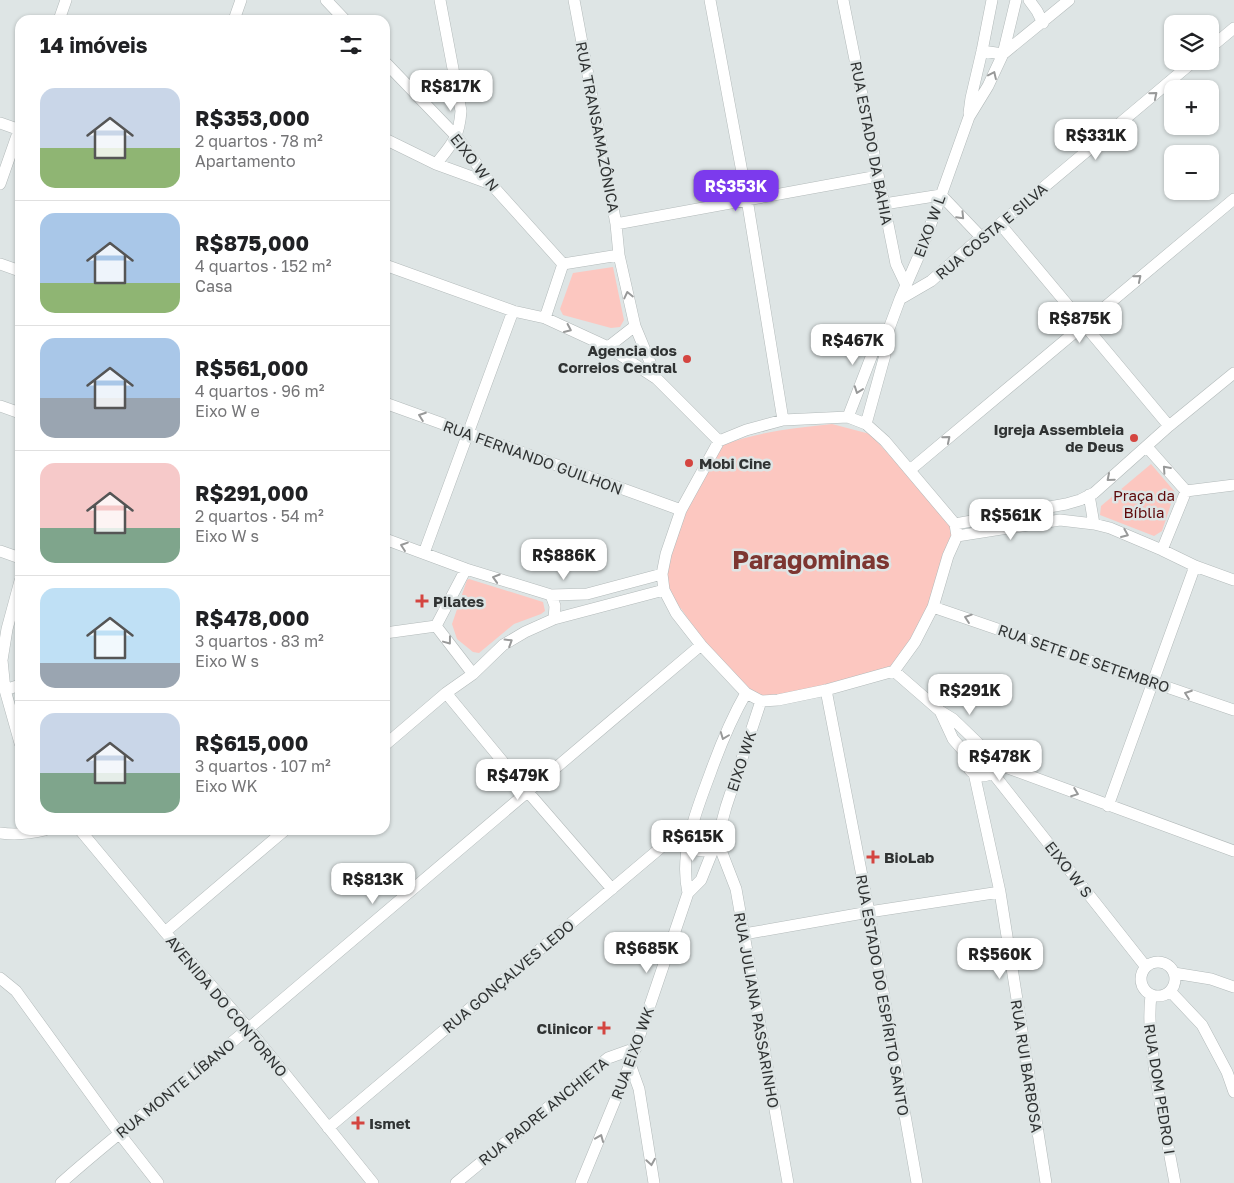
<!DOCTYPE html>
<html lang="pt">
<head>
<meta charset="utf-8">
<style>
	body { margin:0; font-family:"Golos Text",sans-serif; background:#f6f6f6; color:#202124; height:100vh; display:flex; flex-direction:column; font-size:19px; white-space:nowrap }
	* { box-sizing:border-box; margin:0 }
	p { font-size:16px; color:#757577 }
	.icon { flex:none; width:28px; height:28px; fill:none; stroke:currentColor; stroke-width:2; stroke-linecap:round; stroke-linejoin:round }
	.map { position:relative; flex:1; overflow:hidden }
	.details { position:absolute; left:15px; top:15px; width:375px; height:820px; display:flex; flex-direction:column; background:#fff; border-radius:15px; box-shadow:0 1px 4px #0004 }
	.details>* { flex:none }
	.tools { position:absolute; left:1164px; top:15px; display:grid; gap:10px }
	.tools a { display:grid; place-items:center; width:55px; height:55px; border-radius:10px; background:#fff; box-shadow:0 1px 4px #0004; font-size:25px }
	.price { position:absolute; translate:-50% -42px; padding:0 11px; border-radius:10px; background:#fff; color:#222; font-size:16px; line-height:32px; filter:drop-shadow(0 1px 2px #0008) }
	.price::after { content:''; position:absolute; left:50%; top:30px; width:15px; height:11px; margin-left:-8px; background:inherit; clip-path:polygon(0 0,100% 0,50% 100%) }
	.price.selected { background:#7c3aed; color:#fff }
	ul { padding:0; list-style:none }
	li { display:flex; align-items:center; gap:15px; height:125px; padding:0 25px }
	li+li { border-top:1px solid #e0e0e0 }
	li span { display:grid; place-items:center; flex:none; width:140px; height:100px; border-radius:15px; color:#555 }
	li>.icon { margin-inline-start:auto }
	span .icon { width:60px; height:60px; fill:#fffc; stroke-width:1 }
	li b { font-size:21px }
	h2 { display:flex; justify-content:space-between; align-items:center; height:60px; padding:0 25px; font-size:21px }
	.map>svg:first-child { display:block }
	.park { fill:#fcc7c0 }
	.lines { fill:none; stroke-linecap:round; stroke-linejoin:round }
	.minor-casing { stroke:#b3baba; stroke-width:12 }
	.minor { stroke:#fff; stroke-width:11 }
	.oneway { stroke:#989999 }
	.poi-dot { fill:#d44540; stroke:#dee5e5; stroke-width:2 }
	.labels { text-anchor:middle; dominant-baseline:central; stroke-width:5; stroke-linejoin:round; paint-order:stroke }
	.street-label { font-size:15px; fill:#303333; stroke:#dee5e5 }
	.poi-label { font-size:15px; font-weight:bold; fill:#303333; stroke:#dee5e5; text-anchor:start }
	.park-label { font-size:15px; fill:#5e090b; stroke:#dee5e5 }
	.town-label { font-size:25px; font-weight:bold; fill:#7d3631; stroke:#dee5e5 }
</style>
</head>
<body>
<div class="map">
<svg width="1234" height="1183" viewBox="0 0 1234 1183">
	<rect width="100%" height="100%" fill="#dee5e5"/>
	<path class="park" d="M613,267l11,53 -4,7 -9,1 -48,-13 -3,-6 13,-36z
		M832,424l38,10 36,39 49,59 -23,74 -39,64 -73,19 -66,10 -50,-57 -22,-32 -16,-20 2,-36 18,-42 34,-66c37,-14 74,-18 112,-22z
		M1151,464l24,28 -13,39 -8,5 -54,-21 1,-9z
		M469,579l74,23 2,9 -4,3 -27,10 -35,29 -6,-1 -16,-13 -5,-15 15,-44z"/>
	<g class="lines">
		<g class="minor-casing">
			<path id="minor" d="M326,0l19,20
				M574,0l42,224 3,31
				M710,0l37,199 36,221
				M843,0l53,264 10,21
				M1029,0l8,11 6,12
				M59,20l7,-20
				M234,20l7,-20
				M1210,48l24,-20
				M982,51l21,3 66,-54
				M385,62l72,75 34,47 72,80
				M969,113l2,-15 11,-47 10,-51
				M0,123l20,7
				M385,139l51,25 55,20
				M436,164c16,-20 23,-26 25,-53l-21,-111
				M0,184l20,-57
				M941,195l40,42
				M884,204l57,-9
				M616,224l262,-48
				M1000,224l169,202
				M0,264l20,7
				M385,265l128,46 32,7
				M900,299l31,-18 50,-44 19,-13 194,-163
				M635,326l22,53
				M608,347l27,-21 -16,-71 -56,9 -18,54 63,29 49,32 62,62
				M385,403l296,107
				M0,406l20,7
				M848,417l18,7 19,17 70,83 2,12 -9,20 -15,51 -18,35 -21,29 -68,19 -48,10 -17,1 -15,-8 -45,-48 -25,-32 -12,-23 -2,-16 4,-20 15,-44 38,-69 27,-11 37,-10z
				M848,417l27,-70 12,-13
				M866,424l19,-69 2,-21 13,-35 23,-53 46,-129 19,-31 15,-32 13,-54
				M1147,447l39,44
				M910,470l324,-271
				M1186,491l48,-6
				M1089,495l5,29
				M955,524l111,-20 14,-4 14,-7 75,-67 65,-53
				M957,536l103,-16 34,4 16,4 52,22 33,16 39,14
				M385,539l81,30 85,26 36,-1 75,-20
				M1162,550l24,-59
				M0,551l20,7
				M424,553l89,-242
				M466,569l-30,57 37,48
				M20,581l-13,48 -5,31 3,30 15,53
				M551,595l4,11 -1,13
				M933,607l301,103
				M385,633l51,-7
				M894,671l46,40 13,8 28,27
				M5,690l15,-5
				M826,690l43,222 48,271
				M446,693l81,98 85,98
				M940,711l13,28 15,17
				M385,745l61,-52 27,-19 30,-29 22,-13 29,-13 110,-29
				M967 761a15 15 0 1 1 30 0a15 15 0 1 1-30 0Z
				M997,764l237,87
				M992,772l154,195
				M974,773l26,119 46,291
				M1108,806l87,-240
				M690,826l3,18 4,6c9,3 14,-3 20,-10l19,49 52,294
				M80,830l85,102 83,96 125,155
				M0,833c16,2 29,1 45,-3
				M688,893c-9,-41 8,-81 22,-119 10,-28 21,-55 36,-81
				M165,932l120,-102
				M744,934l125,-22 131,-20
				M1141 979a17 17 0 1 1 34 0a17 17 0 1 1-34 0Z
				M1174,973l37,6 23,8
				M0,978l16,13 103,142 39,50
				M1170,991l32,34 25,47 7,20
				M1151,995c-3,26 0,51 4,77 6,37 13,74 20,111
				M630,1064l9,25 15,94
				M328,1128l343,-289 19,-13
				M61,1183c61,-54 126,-103 188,-155 152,-127 301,-256 452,-383
				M456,1183l152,-125 28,-10
				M581,1183l49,-119 58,-171 13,-13 16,-40 9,-33 35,-106"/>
		</g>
		<use href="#minor" class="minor"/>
	</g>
	<defs><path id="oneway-chevron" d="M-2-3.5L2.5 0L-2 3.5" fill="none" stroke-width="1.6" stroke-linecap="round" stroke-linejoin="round" transform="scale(1.25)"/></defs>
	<g class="oneway">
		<use href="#oneway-chevron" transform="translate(993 75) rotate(-65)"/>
		<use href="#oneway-chevron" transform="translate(1154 95) rotate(-40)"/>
		<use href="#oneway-chevron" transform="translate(961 216) rotate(46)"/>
		<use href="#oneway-chevron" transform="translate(1138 278) rotate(-40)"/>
		<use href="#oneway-chevron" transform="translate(628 295) rotate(-103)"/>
		<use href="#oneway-chevron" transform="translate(568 329) rotate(25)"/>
		<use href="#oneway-chevron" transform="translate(858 390) rotate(110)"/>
		<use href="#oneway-chevron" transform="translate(422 416) rotate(-160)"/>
		<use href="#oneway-chevron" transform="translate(947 439) rotate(-40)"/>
		<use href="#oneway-chevron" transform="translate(1166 469) rotate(-132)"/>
		<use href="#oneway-chevron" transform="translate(1110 478) rotate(139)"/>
		<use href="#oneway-chevron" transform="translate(1125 534) rotate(23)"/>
		<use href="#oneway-chevron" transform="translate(404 546) rotate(-161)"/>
		<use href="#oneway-chevron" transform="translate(496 578) rotate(-163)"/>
		<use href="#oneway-chevron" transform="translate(968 618) rotate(-161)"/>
		<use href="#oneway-chevron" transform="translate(448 641) rotate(53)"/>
		<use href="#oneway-chevron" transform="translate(509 642) rotate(-32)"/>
		<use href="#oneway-chevron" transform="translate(1188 694) rotate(-160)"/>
		<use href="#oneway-chevron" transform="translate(724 736) rotate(111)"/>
		<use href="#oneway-chevron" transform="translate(1075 793) rotate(21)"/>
		<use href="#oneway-chevron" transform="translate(600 1138) rotate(-68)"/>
		<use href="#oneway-chevron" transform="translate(651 1162) rotate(81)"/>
	</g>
	<g class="poi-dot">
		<circle cx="687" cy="359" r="5"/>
		<circle cx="1134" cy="438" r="5"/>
		<circle cx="689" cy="463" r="5"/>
		<path d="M419.5 593.5h5v5h5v5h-5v5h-5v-5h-5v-5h5z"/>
		<path d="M870.5 849.5h5v5h5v5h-5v5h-5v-5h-5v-5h5z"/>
		<path d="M601.5 1020.5h5v5h5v5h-5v5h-5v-5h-5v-5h5z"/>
		<path d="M355.5 1115.5h5v5h5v5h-5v5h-5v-5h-5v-5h5z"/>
	</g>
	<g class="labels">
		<g class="street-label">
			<text transform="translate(598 127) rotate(79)">RUA TRANSAMAZÔNICA</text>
			<text transform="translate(872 143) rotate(79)">RUA ESTADO DA BAHIA</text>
			<text transform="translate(475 162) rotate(52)">EIXO W N</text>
			<text transform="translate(929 226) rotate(-70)">EIXO W L</text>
			<text transform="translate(991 231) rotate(-40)">RUA COSTA E SILVA</text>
			<text transform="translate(533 457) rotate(20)">RUA FERNANDO GUILHON</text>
			<text transform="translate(1084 658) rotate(19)">RUA SETE DE SETEMBRO</text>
			<text transform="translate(741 761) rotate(-72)">EIXO WK</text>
			<text transform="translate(1069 869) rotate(52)">EIXO W S</text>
			<text transform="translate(508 976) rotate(-40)">RUA GONÇALVES LEDO</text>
			<text transform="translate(883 995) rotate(80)">RUA ESTADO DO ESPÍRITO SANTO</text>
			<text transform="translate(227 1006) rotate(50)">AVENIDA DO CONTORNO</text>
			<text transform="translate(757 1010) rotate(80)">RUA JULIANA PASSARINHO</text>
			<text transform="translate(632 1053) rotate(-70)">RUA EIXO WK</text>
			<text transform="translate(1027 1066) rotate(81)">RUA RUI BARBOSA</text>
			<text transform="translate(175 1088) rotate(-39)">RUA MONTE LÍBANO</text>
			<text transform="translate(1160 1089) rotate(81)">RUA DOM PEDRO I</text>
			<text transform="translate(543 1111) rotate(-39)">RUA PADRE ANCHIETA</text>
		</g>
		<g class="poi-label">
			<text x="677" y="350" text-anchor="end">Agencia dos<tspan x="677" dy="17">Correios Central</tspan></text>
			<text x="1124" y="429" text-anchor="end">Igreja Assembleia<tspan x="1124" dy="17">de Deus</tspan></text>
			<text x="699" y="463">Mobi Cine</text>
			<text x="433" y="601">Pilates</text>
			<text x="884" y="857">BioLab</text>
			<text x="593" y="1028" text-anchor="end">Clinicor</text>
			<text x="369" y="1123">Ismet</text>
		</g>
		<g class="park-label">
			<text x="1144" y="495">Praça da<tspan x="1144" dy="17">Bíblia</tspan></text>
		</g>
		<g class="town-label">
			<text x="811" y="559">Paragominas</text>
		</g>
	</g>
</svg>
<div class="tools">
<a><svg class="icon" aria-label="layers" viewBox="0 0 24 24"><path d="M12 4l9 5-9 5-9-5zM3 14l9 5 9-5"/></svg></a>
<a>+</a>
<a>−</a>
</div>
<b class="price" style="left:451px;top:112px">R$817K</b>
<b class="price" style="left:1096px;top:161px">R$331K</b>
<b class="price selected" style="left:736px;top:212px">R$353K</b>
<b class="price" style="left:1080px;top:344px">R$875K</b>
<b class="price" style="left:853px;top:366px">R$467K</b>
<b class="price" style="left:1011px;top:541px">R$561K</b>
<b class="price" style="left:564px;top:581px">R$886K</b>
<b class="price" style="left:970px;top:716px">R$291K</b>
<b class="price" style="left:1000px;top:782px">R$478K</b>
<b class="price" style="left:518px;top:801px">R$479K</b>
<b class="price" style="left:693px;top:862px">R$615K</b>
<b class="price" style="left:373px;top:905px">R$813K</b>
<b class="price" style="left:647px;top:974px">R$685K</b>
<b class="price" style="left:1000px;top:980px">R$560K</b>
<section class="details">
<h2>14 imóveis<svg class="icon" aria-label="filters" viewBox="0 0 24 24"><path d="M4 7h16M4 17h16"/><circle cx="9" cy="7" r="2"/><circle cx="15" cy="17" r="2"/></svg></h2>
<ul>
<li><span style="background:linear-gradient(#c9d6e8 60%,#8fb573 0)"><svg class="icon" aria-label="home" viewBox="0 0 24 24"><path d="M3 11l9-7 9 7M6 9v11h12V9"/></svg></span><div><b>R$353,000</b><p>2 quartos · 78 m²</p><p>Apartamento</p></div></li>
<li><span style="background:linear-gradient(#a9c7e8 70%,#8fb573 0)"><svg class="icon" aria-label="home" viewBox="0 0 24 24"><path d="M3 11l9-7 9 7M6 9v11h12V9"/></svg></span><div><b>R$875,000</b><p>4 quartos · 152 m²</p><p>Casa</p></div></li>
<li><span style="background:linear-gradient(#a9c7e8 60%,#9aa5b1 0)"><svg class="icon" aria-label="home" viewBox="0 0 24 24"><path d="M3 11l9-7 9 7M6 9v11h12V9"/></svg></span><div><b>R$561,000</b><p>4 quartos · 96 m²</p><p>Eixo W e</p></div></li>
<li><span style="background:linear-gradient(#f6c9c9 65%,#7fa58c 0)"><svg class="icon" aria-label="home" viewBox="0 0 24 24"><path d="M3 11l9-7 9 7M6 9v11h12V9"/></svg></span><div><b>R$291,000</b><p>2 quartos · 54 m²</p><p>Eixo W s</p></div></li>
<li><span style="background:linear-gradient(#bfe0f5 75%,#9aa5b1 0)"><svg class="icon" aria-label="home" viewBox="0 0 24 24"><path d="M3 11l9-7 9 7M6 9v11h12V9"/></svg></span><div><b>R$478,000</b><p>3 quartos · 83 m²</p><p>Eixo W s</p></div></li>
<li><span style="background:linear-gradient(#c9d6e8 60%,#7fa58c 0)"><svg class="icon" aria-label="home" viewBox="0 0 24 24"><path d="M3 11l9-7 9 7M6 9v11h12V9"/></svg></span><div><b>R$615,000</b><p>3 quartos · 107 m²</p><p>Eixo WK</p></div></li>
</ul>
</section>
</div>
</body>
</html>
